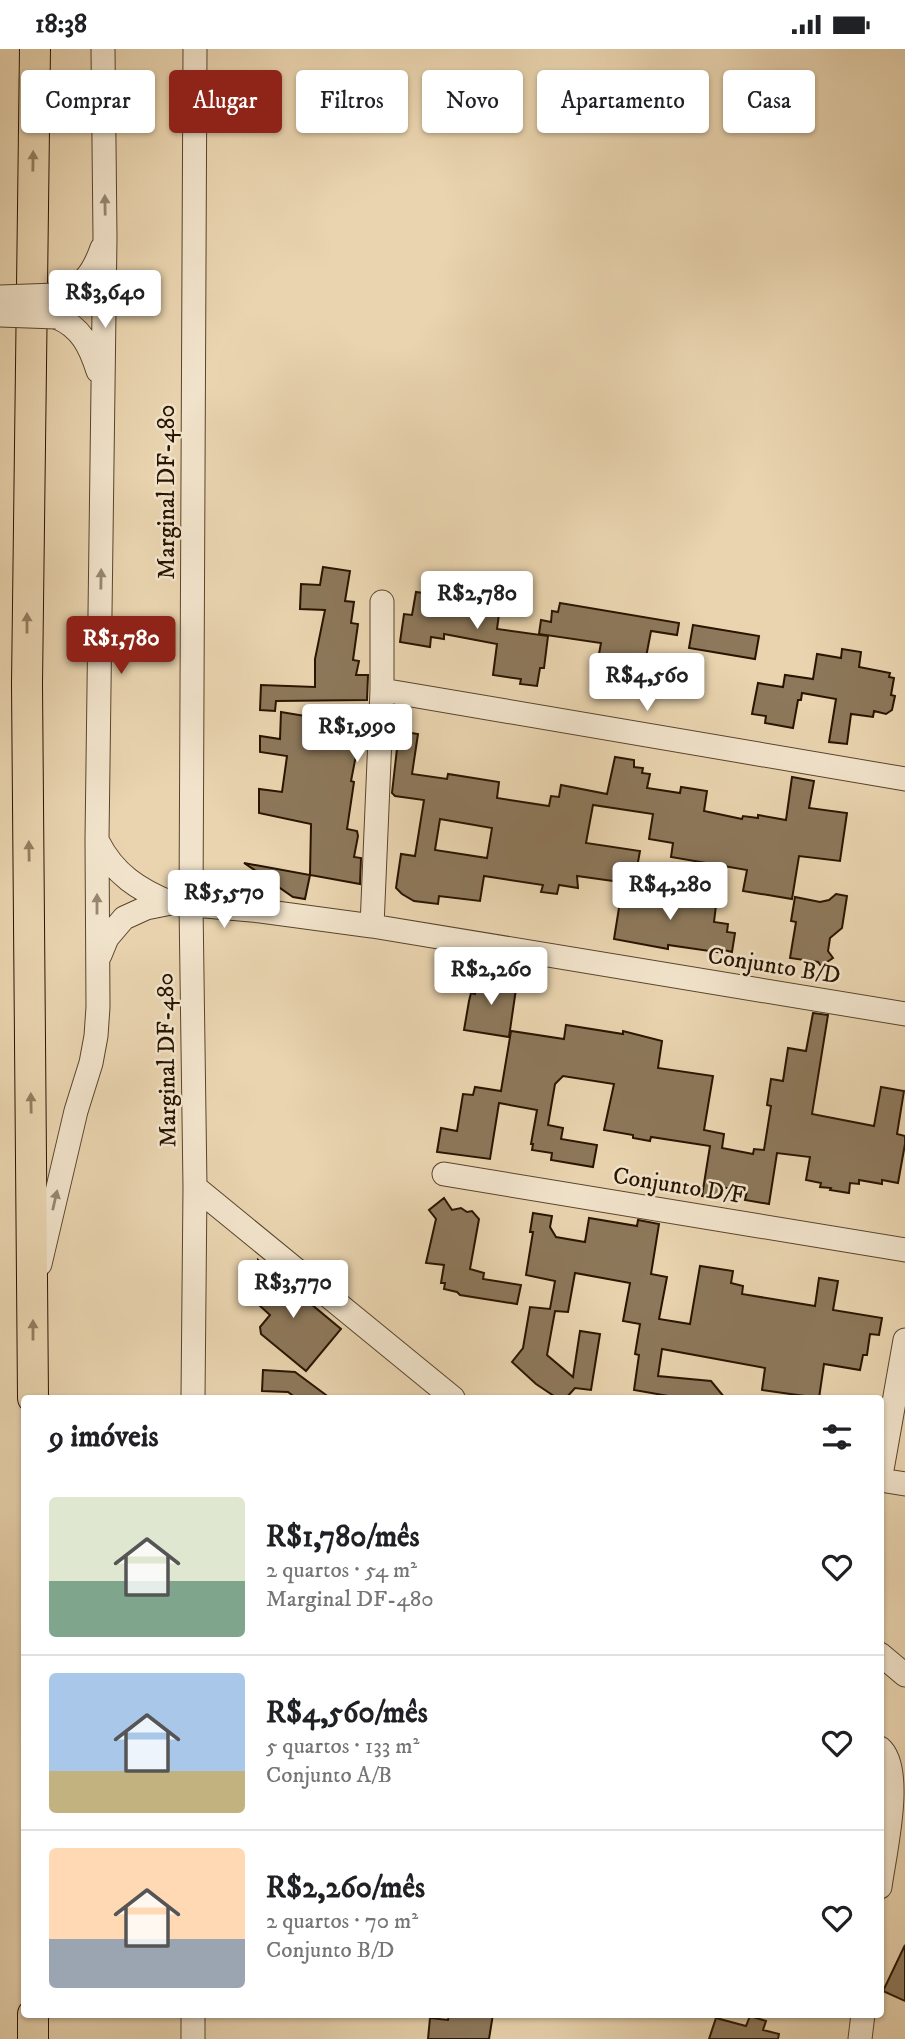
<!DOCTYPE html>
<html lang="pt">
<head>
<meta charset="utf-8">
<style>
	body { margin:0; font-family:"IM FELL DW Pica",serif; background:#f2f2f2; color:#202124; height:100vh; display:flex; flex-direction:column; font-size:26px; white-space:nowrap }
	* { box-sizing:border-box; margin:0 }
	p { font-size:23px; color:#757577 }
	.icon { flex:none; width:38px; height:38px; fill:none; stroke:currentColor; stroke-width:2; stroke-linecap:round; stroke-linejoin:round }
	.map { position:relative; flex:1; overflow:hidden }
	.side { position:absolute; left:21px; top:1346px; width:863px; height:623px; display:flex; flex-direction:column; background:#fff; border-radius:7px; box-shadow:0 2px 5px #0004 }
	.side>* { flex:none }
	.guide { position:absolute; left:21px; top:21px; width:864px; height:63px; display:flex; gap:14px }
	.price { position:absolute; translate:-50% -60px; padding:0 16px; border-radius:7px; background:#fff; color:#222; font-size:23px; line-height:46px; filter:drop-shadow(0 2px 4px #0008) }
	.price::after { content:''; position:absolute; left:50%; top:42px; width:21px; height:16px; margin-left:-10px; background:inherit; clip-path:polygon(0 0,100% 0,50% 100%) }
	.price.on { background:#8f2418; color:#fff }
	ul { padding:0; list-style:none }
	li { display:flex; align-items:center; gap:21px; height:175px; padding:0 28px }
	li+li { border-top:2px solid #e0e0e0 }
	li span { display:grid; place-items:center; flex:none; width:196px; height:140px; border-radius:7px; color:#555 }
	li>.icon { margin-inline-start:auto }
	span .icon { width:84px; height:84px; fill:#fffc; stroke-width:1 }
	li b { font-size:30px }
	h2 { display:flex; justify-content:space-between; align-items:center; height:84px; padding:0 28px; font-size:30px }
	.chip { padding:0 24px; border-radius:7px; background:#fff; box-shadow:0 2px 5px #0004; font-size:24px; line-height:63px }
	.chip.on { background:#8f2418; color:#fff }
	.status { display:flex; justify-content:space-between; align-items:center; height:49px; padding:0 35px; background:#fff; direction:ltr }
	.status svg { height:19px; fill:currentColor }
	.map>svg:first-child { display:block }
	.building { fill:#8d785b; stroke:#291400; stroke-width:2; fill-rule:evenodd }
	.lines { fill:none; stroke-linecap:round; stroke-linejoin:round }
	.minor-casing { stroke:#59442c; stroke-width:25 }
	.major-casing { stroke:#291400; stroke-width:32 }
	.minor { stroke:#f1e3cb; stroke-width:23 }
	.major { stroke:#e9d4af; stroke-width:30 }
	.minor-bridge-casing { stroke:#59442c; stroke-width:25; stroke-linecap:butt }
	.minor-bridge { stroke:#f1e3cb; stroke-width:23 }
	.oneway { fill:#937e60 }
	.oneway2 { fill:#978670 }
	.labels { text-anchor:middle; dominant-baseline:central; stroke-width:5; stroke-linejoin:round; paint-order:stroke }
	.street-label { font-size:24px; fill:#291400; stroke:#f1e3cb }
</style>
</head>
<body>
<div class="status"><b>18:38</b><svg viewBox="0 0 49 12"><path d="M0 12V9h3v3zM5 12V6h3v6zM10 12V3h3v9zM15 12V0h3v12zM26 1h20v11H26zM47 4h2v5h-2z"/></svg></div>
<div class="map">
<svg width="905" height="1990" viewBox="0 0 905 1990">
	<rect width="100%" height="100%" fill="#e9d4af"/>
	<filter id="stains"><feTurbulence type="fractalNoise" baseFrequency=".00286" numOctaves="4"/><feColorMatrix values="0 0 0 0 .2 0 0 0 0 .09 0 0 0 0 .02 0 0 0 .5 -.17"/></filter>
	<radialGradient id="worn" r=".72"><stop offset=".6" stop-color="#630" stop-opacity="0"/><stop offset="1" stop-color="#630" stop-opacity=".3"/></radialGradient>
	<path class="building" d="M323,518l27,4 -5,30 9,1 -3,21 7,1 -5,36 6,1 -3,14h12l-1,25 -91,1 -1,10 -15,-1 1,-25 54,2v-28l10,-49 -25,-1 1,-25 19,1z
		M464,537l38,6 -5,37 51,7 -4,32h-4l-3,18 -17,-2 1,-5 -28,-4 4,-31 -53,-10v5l-13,-2 -1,10 -30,-5 4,-28 8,1 4,-23 46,7z
		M560,554l119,20 -2,12 -26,-4 -8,42 -46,-8 4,-22 -62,-9 2,-14 10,2 1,-11 6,1z
		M693,576l66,11 -4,23 -66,-11z
		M842,600l19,3 -2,15 31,6 -1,4 5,1 -3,17 4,1 -3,14 -6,4 -12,-3 -1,6 -22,-3 -4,30 -18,-2 7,-43 -34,-6 -1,7h-3l-5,28 -28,-5 1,-7 -14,-2 6,-31 25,4 2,-12 28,4 4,-25 24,4z
		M281,663l84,14 -5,25 -3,-1 -6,31 3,1 -7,47 10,2 1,5 -4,21 7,1 -1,26 -50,-9 1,-51 -52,-11v-24l23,3 5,-36 -27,-4v-16l20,3z
		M399,682l19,3 -6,40 35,5 1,-5 51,8 -2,16 52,8 2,-10 8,1 2,-12 46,9 8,-37 19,3v7l9,1 -1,5 8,1 -3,14 33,5 1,-6 26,4 -3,20 38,8 1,-3 15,2v-3l28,5 6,-43 22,4 -5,27 38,5 -7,48 -41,-5 -7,43 -49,-8 4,-21 -76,-13 2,-14 -24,-4 4,-25 -60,-9 -7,38 54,8 -6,33 -57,-8 1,12 -19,-3 -2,9 -16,-2 2,-7 -59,-9 -4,25 -41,-5 -1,8 -24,-3 -12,-7 -6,-6 5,-34 14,2 9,-56 -29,-4 -3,-3zM440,770l52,9 -5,30 -52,-8z
		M244,814l66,12 -5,24 -12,-2 -16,-11 -2,13 -17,-2 4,-22z
		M623,834l37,6 -2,13 34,5 3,-14 22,4 -3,25 14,2 -1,8 8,1 -3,19 -8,-2 -1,3 -55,-8v4l-54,-10z
		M836,845l11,2 -5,32 -12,10 -2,13 5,7 -12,8 -3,-4 -28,-4 6,-36 -5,-1 4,-24 25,5 9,-2z
		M478,927l39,6 -8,55 -45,-7 5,-29 2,-8 4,1z
		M813,964l15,2 -16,99 62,12 7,-39 23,4 -7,43 8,2v8l-7,39 -16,-3v4l-23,-4v4l-9,-1 -1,10 -19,-3 1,-2 -11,-1 1,-4 -15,-3 4,-23 -33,-4 -8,51 -24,-4 2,-9 -27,-4 -2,12 -16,-3 8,-50 -59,-9 -1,4 -17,-3v-3l-29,-5 10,-46 -51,-8 -8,8 -7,41 15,3 -2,11 36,6 -4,22 -42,-7 1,-7 -20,-3 1,-6h-2l6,-34 -38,-7 -9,56 -53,-7 4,-24 16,3 6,-37 10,1 2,-8 26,4 10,-60 53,8 2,-14 57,9v-3l39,10 -4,27 55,8 -9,54 20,4 -2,14 31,6 1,-5 10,1 7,-44 -4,-1 4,-26 12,2 5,-33 18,3z
		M444,1149l8,12 9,-2 6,4 5,-1 7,8 -9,50 14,4 -1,6 38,6 -4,19 -57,-9 -3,-3 -13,-3 1,-6h-4l3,-18 -18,-2 10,-44 -7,-9z
		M533,1164l19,3 -2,11 6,10 29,5 4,-24 48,8 1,-6 21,4 -8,50 16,3 -8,42 31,5 10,-58 33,5 -2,12 12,3 -1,8 73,12 4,-28 19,3 -5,29 49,8 -3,17 -9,-1 -3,21h-4l-3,15 -36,-6 -5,34 -57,-8 3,-22 -103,-19 -4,27 53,5 14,17h-45l-46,-8 5,-35 -4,-1 5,-30 -17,-3 7,-38 -55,-10 -7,39 -13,-1 -8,44 26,22 7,-46 20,3 -9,56 -16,-2 -9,10h-9l-21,-14 -24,-22 11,-14 7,-41 20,2 5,-28 -29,-6 7,-43h-3z
		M258,1211l83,69 -35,42 -45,-37 -1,-7 10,-12 -12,-11z
		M263,1321l32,2 35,26h-34l-8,-6 -26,-1z
		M905,1896v56l-22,-10z
		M449,1965h44l-4,25h-61l2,-21 18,2z
		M750,1967l16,5 -3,9 16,4 -1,5h-69l7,-21 30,8z"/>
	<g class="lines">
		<g class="minor-casing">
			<path id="minor" d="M56,246c27,-7 37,-22 46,-47
				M56,268c25,10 34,29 42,54
				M382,641l523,89
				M98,793c16,32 41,48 73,61
				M372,877l10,-236v-88
				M100,906l7,-17 17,-20 22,-10 25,-5 90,8 111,15 533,88
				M444,1125l461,76
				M195,1138l258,211
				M40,1215l36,-153 15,-48 5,-27 2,-29 -1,-168 8,-602 -2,-188
				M193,1349l2,-211 -4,-282 4,-856
				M880,1431l25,4
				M880,1432l25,-141
				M880,1605l25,21
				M880,1699c25,21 4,108 0,139
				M193,1965v25
				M860,1990l3,-25"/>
		</g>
		<g class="major-casing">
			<path id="major" d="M33,1349l-6,-714 8,-635
				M33,1990v-25"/>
		</g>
		<use href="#minor" class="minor"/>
		<use href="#major" class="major"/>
		<g class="minor-bridge-casing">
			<path id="minor-bridge" d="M0,248l56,-2
				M0,266l56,2"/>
		</g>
		<use href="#minor-bridge" class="minor-bridge"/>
	</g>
	<defs><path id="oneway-solid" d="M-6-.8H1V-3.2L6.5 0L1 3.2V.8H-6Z" transform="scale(1.75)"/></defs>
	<g class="oneway">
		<use href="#oneway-solid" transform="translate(33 112) rotate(-89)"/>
		<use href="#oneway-solid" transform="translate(27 574) rotate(-90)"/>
		<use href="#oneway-solid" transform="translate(29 802) rotate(-91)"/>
		<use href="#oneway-solid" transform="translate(31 1054) rotate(-91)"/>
		<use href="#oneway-solid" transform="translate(33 1281) rotate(-90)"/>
	</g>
	<g class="oneway2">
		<use href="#oneway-solid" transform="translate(105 156) rotate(-91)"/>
		<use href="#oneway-solid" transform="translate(101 530) rotate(-89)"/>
		<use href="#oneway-solid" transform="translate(97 855) rotate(-90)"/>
		<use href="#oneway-solid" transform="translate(55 1151) rotate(-77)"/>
	</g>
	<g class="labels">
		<g class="street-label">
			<text transform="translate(167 443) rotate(-90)">Marginal DF-480</text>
			<text transform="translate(774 917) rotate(9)">Conjunto B/D</text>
			<text transform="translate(167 1011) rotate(-91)">Marginal DF-480</text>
			<text transform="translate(679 1137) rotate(9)">Conjunto D/F</text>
		</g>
	</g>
	<rect width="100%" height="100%" filter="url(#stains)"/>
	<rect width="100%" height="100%" fill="url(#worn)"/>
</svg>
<b class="price" style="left:105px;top:281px">R$3,640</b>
<b class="price" style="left:477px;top:582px">R$2,780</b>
<b class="price on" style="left:121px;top:627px">R$1,780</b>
<b class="price" style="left:647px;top:664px">R$4,560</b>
<b class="price" style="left:357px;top:715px">R$1,990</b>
<b class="price" style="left:670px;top:873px">R$4,280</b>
<b class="price" style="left:224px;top:881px">R$5,570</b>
<b class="price" style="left:491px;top:958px">R$2,260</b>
<b class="price" style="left:293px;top:1271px">R$3,770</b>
<div class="guide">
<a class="chip">Comprar</a>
<a class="chip on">Alugar</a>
<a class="chip">Filtros</a>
<a class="chip">Novo</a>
<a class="chip">Apartamento</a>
<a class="chip">Casa</a>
</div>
<section class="side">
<h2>9 imóveis<svg class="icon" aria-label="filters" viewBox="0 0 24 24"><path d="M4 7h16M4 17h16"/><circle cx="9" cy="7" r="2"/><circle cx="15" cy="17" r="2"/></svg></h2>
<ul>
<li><span style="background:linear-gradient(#dfe7d0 60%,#7fa58c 0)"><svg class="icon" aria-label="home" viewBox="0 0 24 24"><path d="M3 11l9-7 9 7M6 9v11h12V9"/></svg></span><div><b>R$1,780/mês</b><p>2 quartos · 54 m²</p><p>Marginal DF-480</p></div><svg class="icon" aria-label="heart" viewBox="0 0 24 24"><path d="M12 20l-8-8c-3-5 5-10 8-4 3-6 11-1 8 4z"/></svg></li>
<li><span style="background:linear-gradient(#a9c7e8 70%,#c2b280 0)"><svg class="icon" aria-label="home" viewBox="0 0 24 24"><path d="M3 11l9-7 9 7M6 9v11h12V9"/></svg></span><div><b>R$4,560/mês</b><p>5 quartos · 133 m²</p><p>Conjunto A/B</p></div><svg class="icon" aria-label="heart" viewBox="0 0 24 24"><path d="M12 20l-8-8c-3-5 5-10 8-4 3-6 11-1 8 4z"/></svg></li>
<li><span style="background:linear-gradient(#ffd9b3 65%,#9aa5b1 0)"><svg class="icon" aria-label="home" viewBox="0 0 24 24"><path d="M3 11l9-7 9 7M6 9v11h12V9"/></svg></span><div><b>R$2,260/mês</b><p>2 quartos · 70 m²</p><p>Conjunto B/D</p></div><svg class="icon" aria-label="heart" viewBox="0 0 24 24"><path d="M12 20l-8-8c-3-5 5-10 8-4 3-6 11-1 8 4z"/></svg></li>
</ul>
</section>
</div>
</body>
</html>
